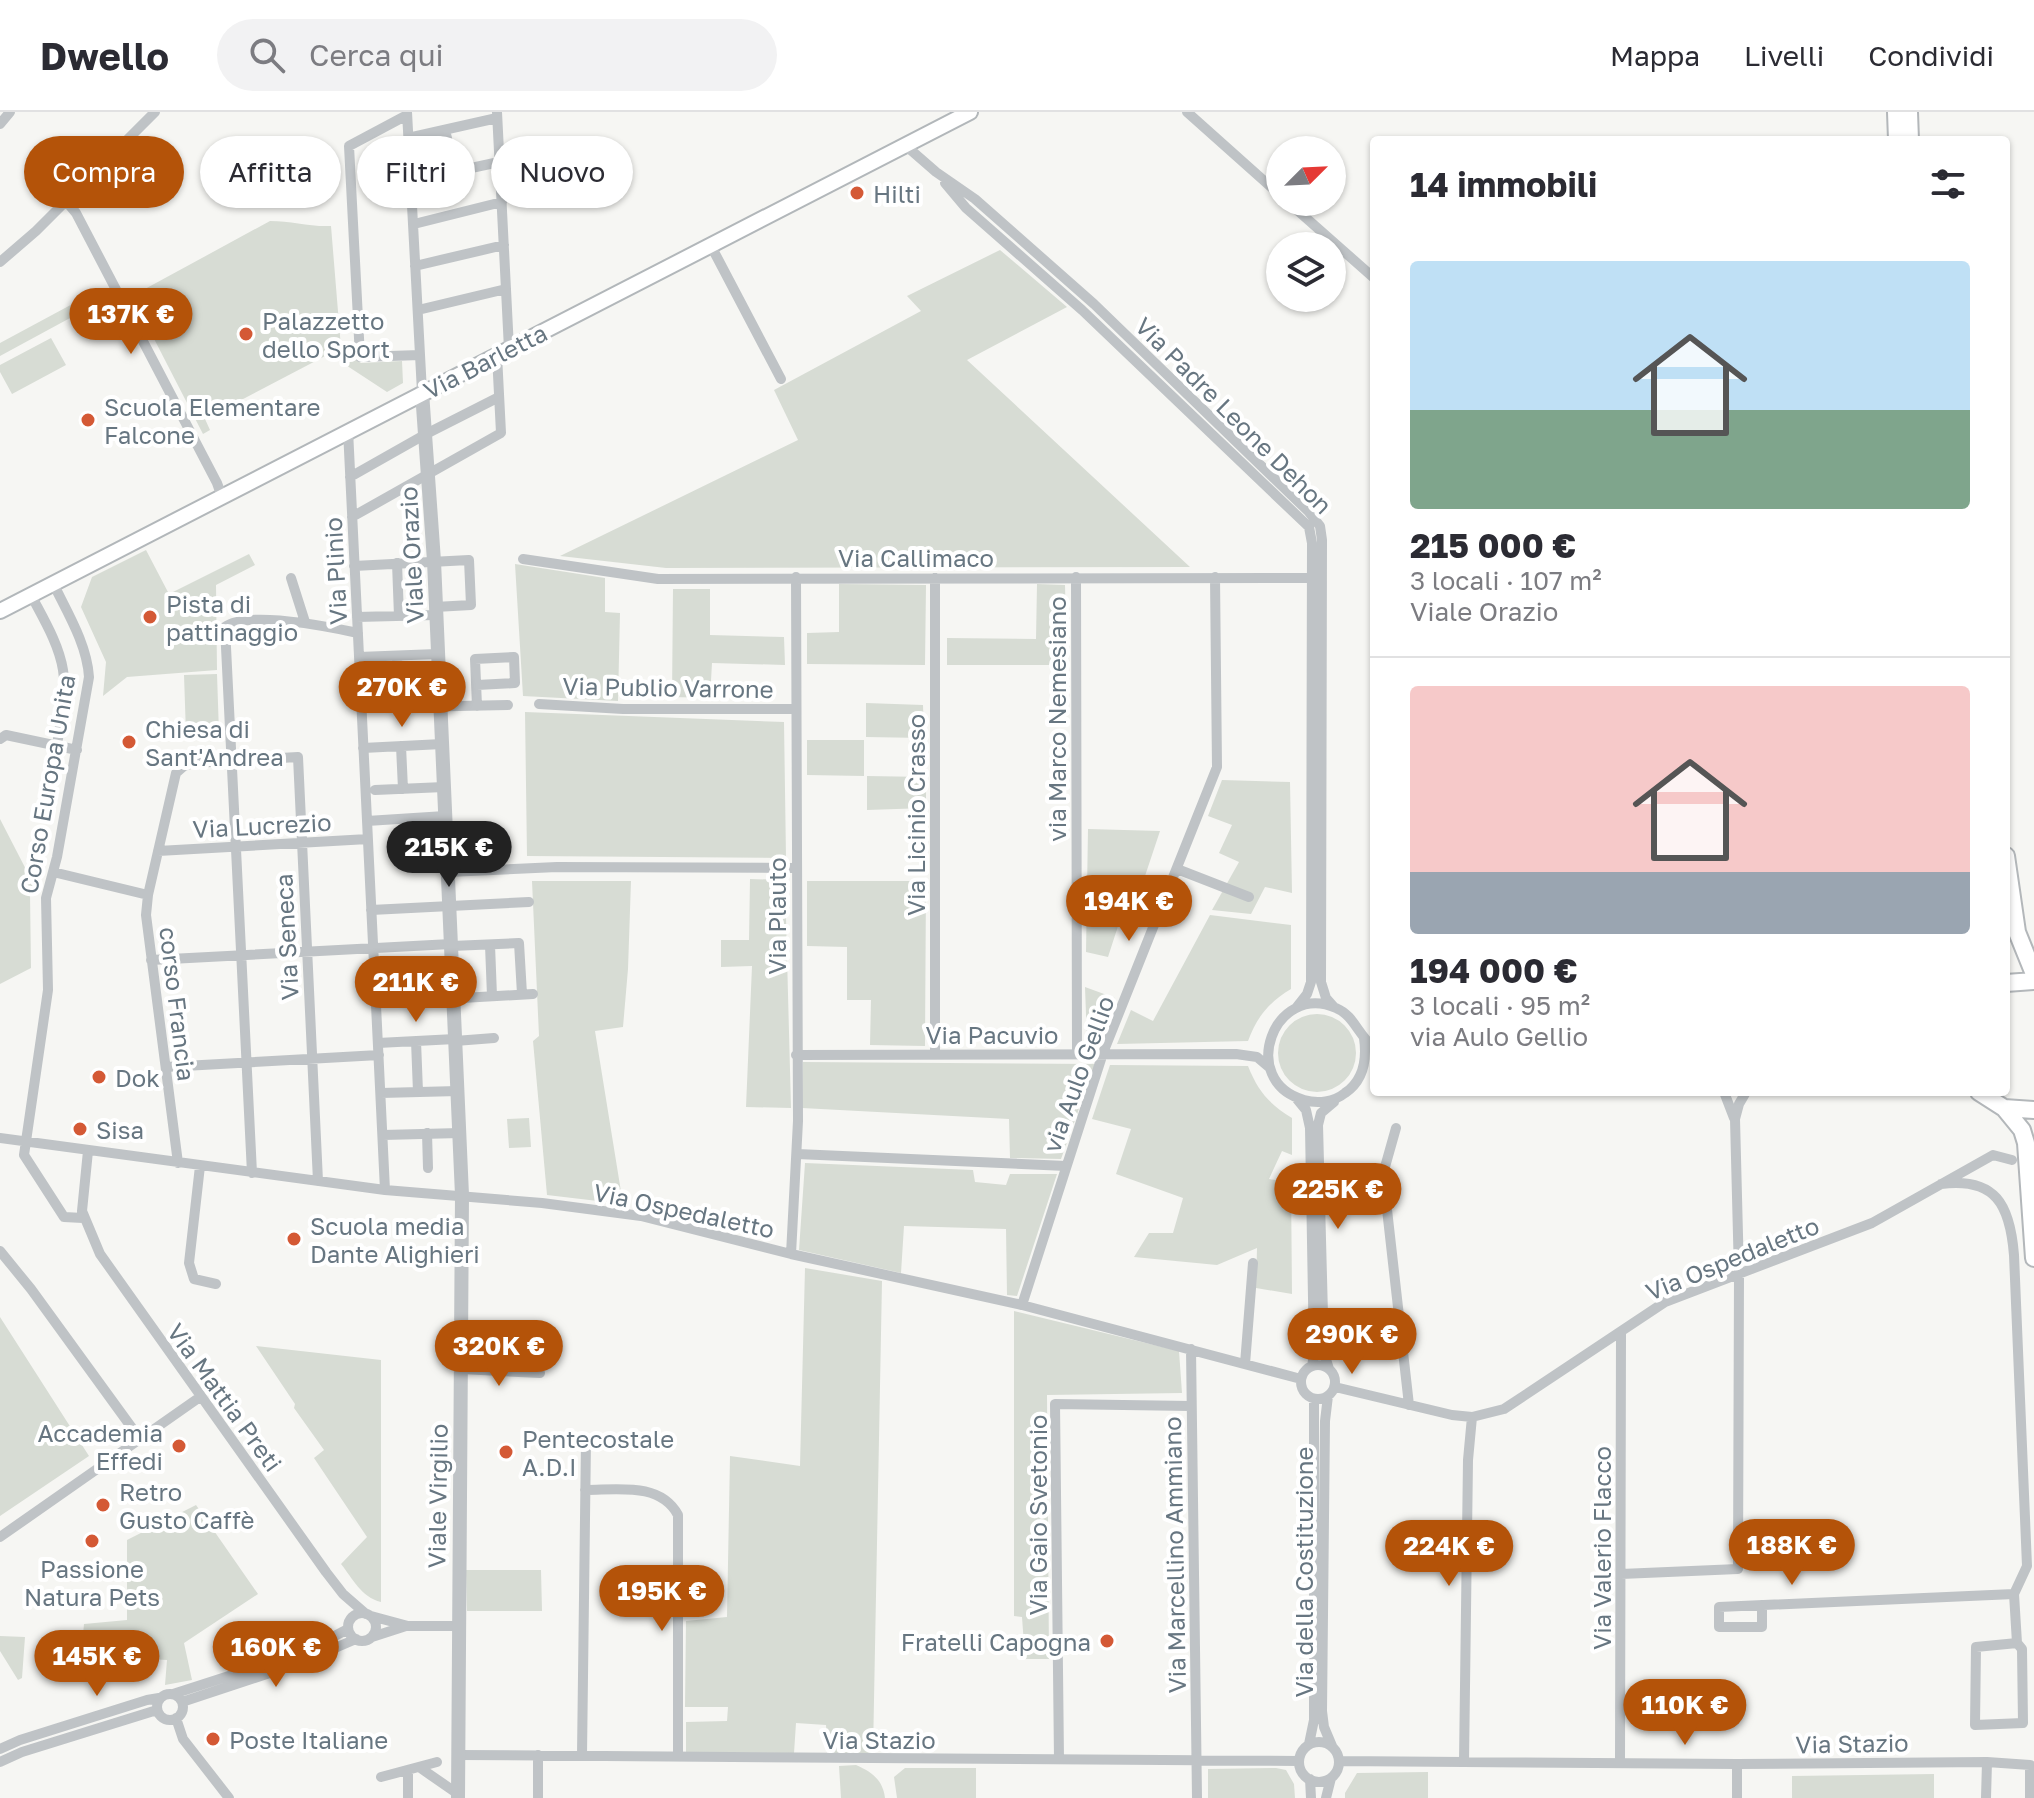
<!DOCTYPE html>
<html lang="it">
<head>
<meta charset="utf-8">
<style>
	body { margin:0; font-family:"Golos Text",sans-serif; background:#f2f2f3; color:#2b2b33; height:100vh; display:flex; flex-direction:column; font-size:30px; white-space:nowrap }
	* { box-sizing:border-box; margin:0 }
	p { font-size:26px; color:#7c7c81 }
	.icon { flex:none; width:44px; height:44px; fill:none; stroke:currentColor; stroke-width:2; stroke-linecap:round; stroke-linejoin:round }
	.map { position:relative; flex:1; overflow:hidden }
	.sheet { position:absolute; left:1370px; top:24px; width:640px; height:960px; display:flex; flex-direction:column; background:#fff; border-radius:8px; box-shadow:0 2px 6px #0004 }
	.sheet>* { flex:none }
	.guide { position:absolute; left:24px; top:24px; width:760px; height:72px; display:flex; gap:16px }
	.needle { width:52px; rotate:66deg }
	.tools { position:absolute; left:1266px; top:24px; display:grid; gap:16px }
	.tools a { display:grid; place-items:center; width:80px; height:80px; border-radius:50%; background:#fff; box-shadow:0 2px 6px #0004; font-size:40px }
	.price { position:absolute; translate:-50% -68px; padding:0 18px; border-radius:28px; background:#b45309; color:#fff; font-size:26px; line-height:52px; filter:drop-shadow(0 2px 4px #0008) }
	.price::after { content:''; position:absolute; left:50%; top:48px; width:24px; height:18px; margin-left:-12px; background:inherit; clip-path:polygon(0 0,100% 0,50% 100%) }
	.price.current { background:#222; color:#fff }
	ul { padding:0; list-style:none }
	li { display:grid; align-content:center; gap:16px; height:424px; padding:0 40px }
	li+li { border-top:2px solid #e1e1e2 }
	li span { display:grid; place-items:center; height:248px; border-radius:8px; color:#555 }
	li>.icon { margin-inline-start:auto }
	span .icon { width:144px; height:144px; fill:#fffc; stroke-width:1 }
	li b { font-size:34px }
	h2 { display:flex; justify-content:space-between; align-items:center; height:96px; padding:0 40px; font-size:34px }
	.tag { padding:0 28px; border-radius:36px; background:#fff; box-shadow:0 2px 6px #0004; font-size:28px; line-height:72px }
	.tag.current { background:#b45309; color:#fff }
	header { display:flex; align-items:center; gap:48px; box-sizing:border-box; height:112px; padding:0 40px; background:#fff; border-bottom:2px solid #e1e1e2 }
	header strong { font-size:38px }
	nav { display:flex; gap:44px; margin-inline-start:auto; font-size:28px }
	.search { width:560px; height:72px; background:#f2f2f3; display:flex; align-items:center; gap:20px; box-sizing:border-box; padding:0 28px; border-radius:44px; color:#7c7c81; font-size:30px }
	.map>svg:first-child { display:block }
	.green { fill:#d7dcd4 }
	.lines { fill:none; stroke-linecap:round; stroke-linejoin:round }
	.secondary-casing { stroke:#b2b7ba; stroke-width:18 }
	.primary-casing { stroke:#b3b7ba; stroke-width:20 }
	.minor { stroke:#bfc3c6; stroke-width:10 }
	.tertiary { stroke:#bfc3c6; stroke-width:14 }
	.secondary { stroke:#fff; stroke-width:14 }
	.primary { stroke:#fff; stroke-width:16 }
	.poi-dot { fill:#d45935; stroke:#fff; stroke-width:3 }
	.labels { text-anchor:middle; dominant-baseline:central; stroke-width:8; stroke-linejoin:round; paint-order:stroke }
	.poi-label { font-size:24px; fill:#677681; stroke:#fff; text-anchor:start }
	.street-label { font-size:24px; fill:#677681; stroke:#fff }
</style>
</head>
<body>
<header>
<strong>Dwello</strong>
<div class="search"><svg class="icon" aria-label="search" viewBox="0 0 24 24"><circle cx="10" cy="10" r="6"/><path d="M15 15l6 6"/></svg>Cerca qui</div>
<nav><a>Mappa</a><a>Livelli</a><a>Condividi</a></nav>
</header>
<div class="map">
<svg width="2034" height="1686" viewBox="0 0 2034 1686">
	<rect width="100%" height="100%" fill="#f6f6f3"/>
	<path class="green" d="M270,109c21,0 40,6 61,5l10,122 20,15 41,-2 1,22 -16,9 -58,-38 -124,65 5,11 -7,4 -71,-138z
		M1000,138l67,57 -100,53 223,207 -524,1 -106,-12 238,-116 -24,-50 147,-79 -14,-15z
		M78,189l5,10 -83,45v-13z
		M51,226l15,27 -54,29 -12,-22v-7z
		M146,438l23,44 80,-40 6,11 -39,20 1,85 -90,7 -24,19 3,-34 -25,-55 11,-30z
		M515,452l90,14v34l15,1 -2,88 -95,-5z
		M839,472l87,1 -1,80 -118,-1v-31l32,-1z
		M1037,472l28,1 2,80h-120v-27l89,1z
		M673,477h37v46l74,2 1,28 -73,-2 -2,35 -38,-1z
		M217,562l2,59 -33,1 -2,-59z
		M866,591l57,2 1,33 -58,-1z
		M525,600l259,10 2,136 -259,-2z
		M807,628h57v36l-57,-1z
		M867,664l59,1v31l-59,2z
		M1222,668l68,2 2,111 -27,-6 -14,27 -39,-4 27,-48 -20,-9 13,-28 -24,-9z
		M0,707l33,64 -3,11 1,74 -31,16z
		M1088,717l72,2 -18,54 -10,-2 -24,74 -22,-5z
		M750,767l35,1 6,228 -45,-1 6,-141 -31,1v-27h28z
		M532,769h99l-3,88 -5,58 -28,4 28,173 -76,-9 -14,-154 6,-5z
		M807,769h119l-1,165 -55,-1 1,-45h-24v-53l-40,-1z
		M1210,803l81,10v64c-23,14 -34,28 -43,52l-131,3 14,-34 22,11z
		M1085,875l30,11 -14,43h-14z
		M1278 941a39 39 0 1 1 78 0a39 39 0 1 1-78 0Z
		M803,950l292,2 -34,95 -51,-1 -1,-39 -207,-11z
		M1110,953l138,1c10,25 21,38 44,52v37l-10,-4 -13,28 22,3 1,112 -36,-6 1,-40 -40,17 -83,-8 15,-24h24l10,-35 -67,-24 15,-45 -39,-10z
		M529,1006l2,29 -22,1 -2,-29z
		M805,1051l168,7 2,12 31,3 4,-11h47l-40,122 -10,-1 -1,-66 -102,-3 -3,47 -102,-23z
		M805,1156l77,13 -9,472 -41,2v-15l-5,-1 -1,-14 -30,-2 -2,30 -108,-1v-30l41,-1 1,-14h-43l1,-86 41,-4 3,-161 70,10z
		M1014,1199l165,40 3,42 -135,2 2,264h-24l-3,-42 -8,-1z
		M0,1205l89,139 -89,60z
		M256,1234l125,14v242c-20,-5 -28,-23 -40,-38l26,-27 -53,-79 10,-8 -30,-42 1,-4z
		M196,1393l62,89 -74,49 8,37 -27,5 2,-25 -86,-5 3,-31 43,-4v-80z
		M466,1458h75l1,41h-75z
		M0,1524l25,1 -3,41 -4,2 -18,-29z
		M856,1653c16,7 27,15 29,33h-44l-2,-32z
		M905,1656h71v30h-79l-3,-21z
		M1276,1656l10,2 8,14 1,14h-87v-29z
		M1428,1660v26h-83v-5l12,-20z
		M1934,1662v24h-142v-22z"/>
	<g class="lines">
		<g class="secondary-casing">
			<path id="secondary" d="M0,499l970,-499"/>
		</g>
		<g class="primary-casing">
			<path id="primary" d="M1896,0l1,28
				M1909,0l1,28
				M2006,744l11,76 17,42
				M2006,871l28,-2
				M1979,980l25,16 30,2
				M2004,996l18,22 4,13 8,115"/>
		</g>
		<path class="minor" d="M407,0l15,280
			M497,0l12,237
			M1187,0l93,83
			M407,3l-58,31 11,211 60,-2
			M0,12l10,-12
			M445,18l10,42
			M408,26l89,-20
			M905,33l31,27 39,27 119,105 214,207 12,15 2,14 -1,442 5,16 8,9
			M411,69l88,-19
			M945,71l21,25 116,102 227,217 3,16 -1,439 -4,12 -11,14
			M66,89l10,12 141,270 5,14
			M1288,90l86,76
			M414,112l88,-22
			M710,132l71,135
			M0,150l36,-31 119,-119
			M415,154l89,-21
			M418,198l88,-21
			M348,318l37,760
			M350,365l76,-43 73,-37
			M352,405l149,-84 -4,-78
			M523,447l135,20 653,-1
			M397,451l2,53
			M354,454l115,-6 2,45 -36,2
			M1076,465l1,477
			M291,466l14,44
			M53,471c14,29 34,61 36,94l-32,180 -11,41 2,92 -24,165 40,62 19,1
			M31,483c12,23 28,49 32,75 4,25 -3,52 -6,76
			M357,505l78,-2
			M397,544l2,51
			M359,545l78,-3
			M477,573l38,-2 -1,-26 -39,2 2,47
			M539,592l84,5h173
			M361,596l147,-3
			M0,627l6,-4 71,15
			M401,634l2,43
			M363,636l79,-4
			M375,678l69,-3
			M367,709l78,-5
			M158,739l210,-12
			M1177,757l72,28
			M53,760l95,23
			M448,760l109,-5 239,1
			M371,798l158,-8
			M490,833l2,51
			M452,834l67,-3 3,51
			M151,848l300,-16
			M375,891l158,-9
			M1364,926c3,21 0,42 -19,55 -11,9 -27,11 -41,7 -67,-19 -30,-119 32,-92 19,8 22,28 38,39
			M416,929l2,51
			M455,929l39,-3
			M378,931l77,-4
			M935,941v-475
			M796,943l440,-1 21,3 13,11
			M166,955l213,-12
			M1724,980l10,26
			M381,981l77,-2
			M1297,987l9,11 4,18 4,227 -2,11
			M1396,1016l-13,46 26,231
			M427,1021l1,35
			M383,1023l77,-2
			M0,1026l385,52 157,13 99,13 150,38 231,51 279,74
			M88,1039l-6,60 18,43 226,318 17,22 23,20
			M797,1042l269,12
			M178,1051l-32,-248 2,-20 28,-122 8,-7 10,-3 104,-6 20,424
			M200,1054l-11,97 5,16 22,5
			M252,1061l-27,-546c22,-17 105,0 133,6
			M1941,1072c55,-7 69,21 73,71l13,311 -13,28 3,49 5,6 1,74 -48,2 1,-78 41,-4
			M0,1139l31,38 109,150
			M791,1142l7,-133 -2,-544
			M1022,1193l81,-252 114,-286 -2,-190
			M1191,1237l6,449
			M1245,1252l8,-101
			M1301 1270a17 17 0 1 1 34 0a17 17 0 1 1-34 0Z
			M461,1257l79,4
			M1329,1257l-5,-16 -6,-228 3,-12 13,-11
			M1335,1275l117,28 20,2 32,-8 161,-107 207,-79 121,-68 19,5
			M1328,1284l-3,25 -3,290 2,16 8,19
			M585,1378c33,0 75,-8 93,25v242
			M0,1425l200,-140
			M1621,1462l117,-5 1,-295 -4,-155 4,-15 7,-12
			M1762,1493v22h-43v-20l295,-13
			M348 1515a14 14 0 1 1 28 0a14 14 0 1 1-28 0Z
			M371,1504l37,10h51
			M372,1525l34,-11
			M157 1595a13 13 0 1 1 26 0a13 13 0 1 1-26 0Z
			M173,1582l133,-43 42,-22
			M182,1590l118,-39 56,-24
			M176,1606l7,21 46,59
			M1299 1650a20 20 0 1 1 40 0a20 20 0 1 1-40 0Z
			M1309,1632l5,-24v-321
			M0,1637l20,-9 127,-40 12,-2
			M459,1643l840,6
			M582,1643l4,-315
			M1059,1647l-4,-355 136,2
			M1339,1649l398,3 250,-2 43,3v33
			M0,1650l22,-10 135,-42
			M1464,1650l4,-302 4,-43
			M1620,1651l1,-430
			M419,1655l39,27
			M381,1665l56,-15
			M1310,1667l1,19
			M408,1686v-28
			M538,1686v-43
			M1326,1686l5,-20
			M1737,1686v-34
			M1986,1686l1,-36"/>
		<path class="tertiary" d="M422,280l12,169 28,634 -4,603"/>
		<use href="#secondary" class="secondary"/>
		<use href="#primary" class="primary"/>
	</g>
	<g class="poi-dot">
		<circle cx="857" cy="81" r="8"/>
		<circle cx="246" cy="222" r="8"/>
		<circle cx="88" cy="308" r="8"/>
		<circle cx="150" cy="505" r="8"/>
		<circle cx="129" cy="630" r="8"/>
		<circle cx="99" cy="965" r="8"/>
		<circle cx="80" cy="1017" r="8"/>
		<circle cx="294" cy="1127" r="8"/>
		<circle cx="179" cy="1334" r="8"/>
		<circle cx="506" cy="1340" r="8"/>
		<circle cx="103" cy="1393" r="8"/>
		<circle cx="92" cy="1429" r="8"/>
		<circle cx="1107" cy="1529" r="8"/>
		<circle cx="213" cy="1627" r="8"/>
	</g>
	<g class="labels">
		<g class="poi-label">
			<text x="873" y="81">Hilti</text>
			<text x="262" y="208">Palazzetto<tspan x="262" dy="28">dello Sport</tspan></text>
			<text x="104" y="294">Scuola Elementare<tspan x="104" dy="28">Falcone</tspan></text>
			<text x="166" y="491">Pista di<tspan x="166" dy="28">pattinaggio</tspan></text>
			<text x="145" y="616">Chiesa di<tspan x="145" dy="28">Sant'Andrea</tspan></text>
			<text x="115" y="965">Dok</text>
			<text x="96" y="1017">Sisa</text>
			<text x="310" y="1113">Scuola media<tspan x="310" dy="28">Dante Alighieri</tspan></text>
			<text x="163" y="1320" text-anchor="end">Accademia<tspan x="163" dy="28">Effedi</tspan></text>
			<text x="522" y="1326">Pentecostale<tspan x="522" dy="28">A.D.I</tspan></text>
			<text x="119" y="1379">Retro<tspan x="119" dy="28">Gusto Caffè</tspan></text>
			<text x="92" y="1456" text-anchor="middle">Passione<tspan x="92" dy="28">Natura Pets</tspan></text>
			<text x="1091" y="1529" text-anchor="end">Fratelli Capogna</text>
			<text x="229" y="1627">Poste Italiane</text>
		</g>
		<g class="street-label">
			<text transform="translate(485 249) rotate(-27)">Via Barletta</text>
			<text transform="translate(1234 303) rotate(45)">Via Padre Leone Dehon</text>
			<text transform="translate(411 443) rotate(-93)">Viale Orazio</text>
			<text x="916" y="445">Via Callimaco</text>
			<text transform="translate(335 459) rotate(-93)">Via Plinio</text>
			<text transform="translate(668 575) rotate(1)">Via Publio Varrone</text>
			<text transform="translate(1056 607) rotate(-90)">via Marco Nemesiano</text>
			<text transform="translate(47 672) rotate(-80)">Corso Europa Unita</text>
			<text transform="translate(915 703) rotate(-90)">Via Licinio Crasso</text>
			<text transform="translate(262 713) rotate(-3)">Via Lucrezio</text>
			<text transform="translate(776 804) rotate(-90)">Via Plauto</text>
			<text transform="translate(286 825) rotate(-93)">Via Seneca</text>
			<text transform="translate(178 892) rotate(83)">corso Francia</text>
			<text x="992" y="922">Via Pacuvio</text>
			<text transform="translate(1078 962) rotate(-70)">via Aulo Gellio</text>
			<text transform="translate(684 1098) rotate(12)">Via Ospedaletto</text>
			<text transform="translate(1732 1146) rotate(-22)">Via Ospedaletto</text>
			<text transform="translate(225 1285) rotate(54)">Via Mattia Preti</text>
			<text transform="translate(437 1384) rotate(-89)">Viale Virgilio</text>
			<text transform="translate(1037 1403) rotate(-90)">Via Gaio Svetonio</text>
			<text transform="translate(1601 1436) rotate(-90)">Via Valerio Flacco</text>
			<text transform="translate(1174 1443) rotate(-91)">Via Marcellino Ammiano</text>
			<text transform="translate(1303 1460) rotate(-90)">Via della Costituzione</text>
			<text x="879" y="1627">Via Stazio</text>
			<text transform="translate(1852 1631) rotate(-1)">Via Stazio</text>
		</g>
	</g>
</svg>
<div class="tools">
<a><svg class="needle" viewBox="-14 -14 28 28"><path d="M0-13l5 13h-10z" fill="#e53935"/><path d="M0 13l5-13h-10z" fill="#7c7c81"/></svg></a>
<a><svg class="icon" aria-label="layers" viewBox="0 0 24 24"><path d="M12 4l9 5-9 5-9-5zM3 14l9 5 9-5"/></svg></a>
</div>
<b class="price" style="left:131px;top:244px">137K €</b>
<b class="price" style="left:402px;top:617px">270K €</b>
<b class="price current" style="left:449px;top:777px">215K €</b>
<b class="price" style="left:1129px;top:831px">194K €</b>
<b class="price" style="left:416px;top:912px">211K €</b>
<b class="price" style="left:1338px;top:1119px">225K €</b>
<b class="price" style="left:1352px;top:1264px">290K €</b>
<b class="price" style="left:499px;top:1276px">320K €</b>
<b class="price" style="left:1792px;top:1475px">188K €</b>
<b class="price" style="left:1449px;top:1476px">224K €</b>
<b class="price" style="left:662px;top:1521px">195K €</b>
<b class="price" style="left:276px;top:1577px">160K €</b>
<b class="price" style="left:97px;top:1586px">145K €</b>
<b class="price" style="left:1685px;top:1635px">110K €</b>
<div class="guide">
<a class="tag current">Compra</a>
<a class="tag">Affitta</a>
<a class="tag">Filtri</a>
<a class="tag">Nuovo</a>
</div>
<section class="sheet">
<h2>14 immobili<svg class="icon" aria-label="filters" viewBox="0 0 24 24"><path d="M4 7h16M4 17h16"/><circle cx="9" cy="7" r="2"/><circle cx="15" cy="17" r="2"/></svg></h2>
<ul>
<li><span style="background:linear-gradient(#bfe0f5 60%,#7fa58c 0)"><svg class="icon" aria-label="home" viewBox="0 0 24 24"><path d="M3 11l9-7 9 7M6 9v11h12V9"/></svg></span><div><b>215 000 €</b><p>3 locali · 107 m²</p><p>Viale Orazio</p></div></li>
<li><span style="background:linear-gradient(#f6c9c9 75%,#9aa5b1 0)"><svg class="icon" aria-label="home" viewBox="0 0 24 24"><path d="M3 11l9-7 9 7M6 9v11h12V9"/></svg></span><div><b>194 000 €</b><p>3 locali · 95 m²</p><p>via Aulo Gellio</p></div></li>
</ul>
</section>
</div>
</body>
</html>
